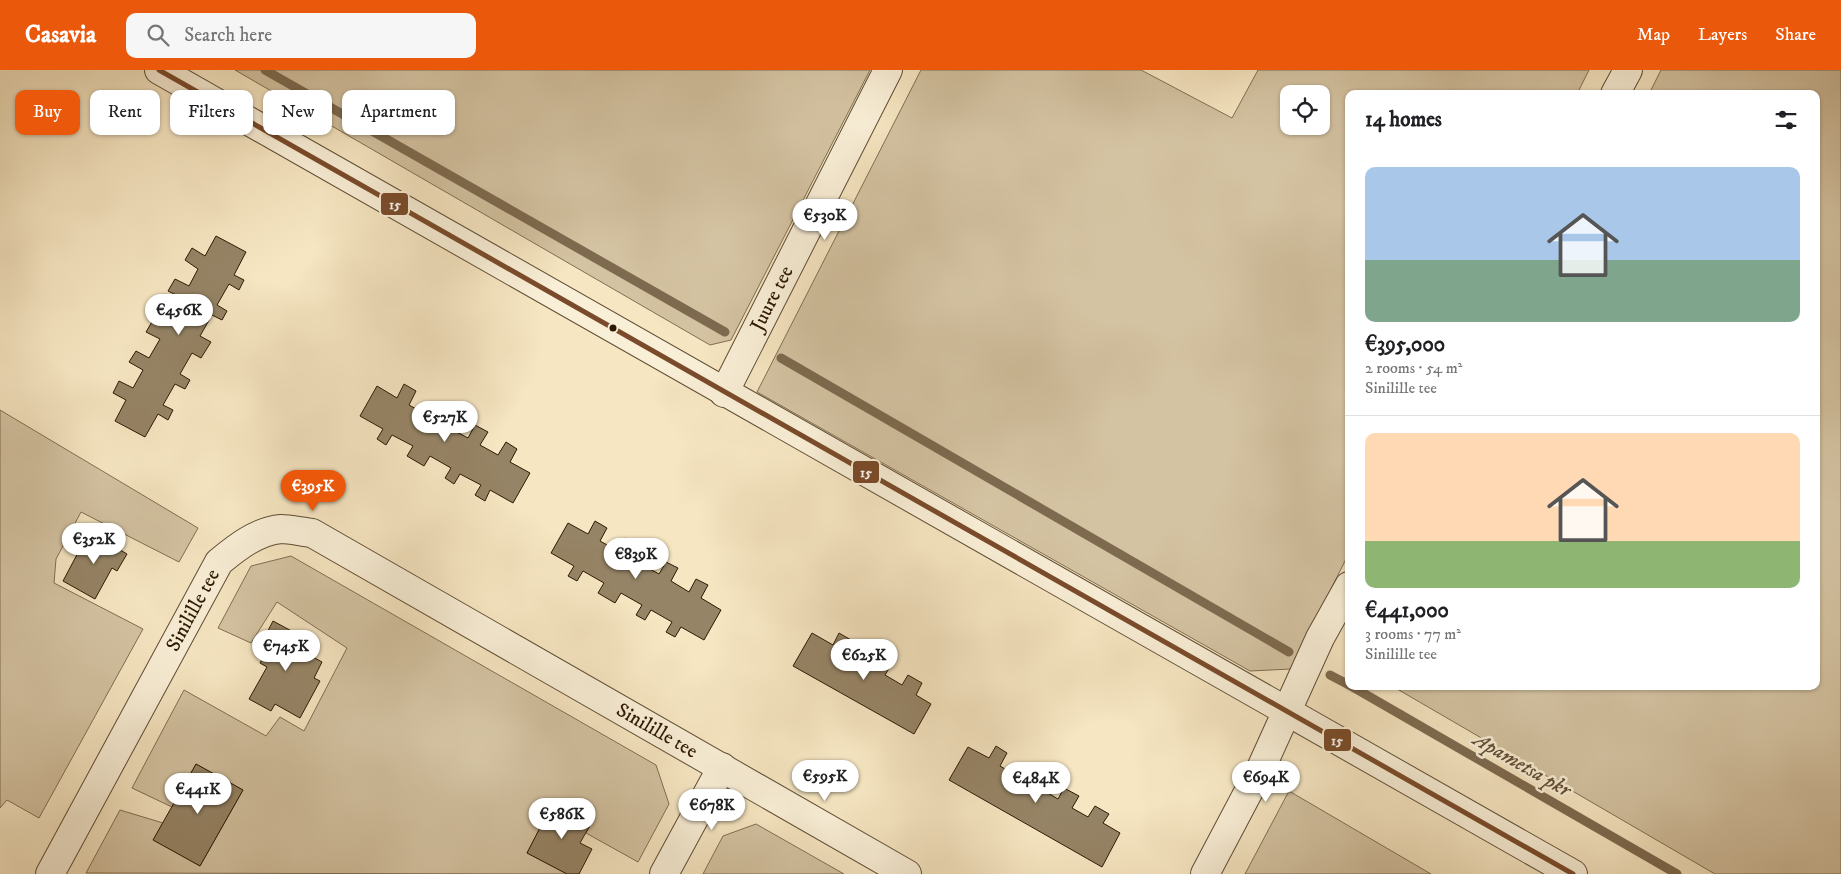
<!DOCTYPE html>
<html lang="en">
<head>
<meta charset="utf-8">
<style>
	body { margin:0; font-family:"IM FELL DW Pica",serif; background:#f6f6f6; color:#202124; height:100vh; display:flex; flex-direction:column; font-size:19px; white-space:nowrap }
	* { box-sizing:border-box; margin:0 }
	p { font-size:16px; color:#757577 }
	.icon { flex:none; width:28px; height:28px; fill:none; stroke:currentColor; stroke-width:2; stroke-linecap:round; stroke-linejoin:round }
	.map { position:relative; flex:1; overflow:hidden }
	.side { position:absolute; left:1345px; top:20px; width:475px; height:600px; display:flex; flex-direction:column; background:#fff; border-radius:10px; box-shadow:0 1px 4px #0004 }
	.side>* { flex:none }
	.top-card { position:absolute; left:15px; top:20px; width:475px; height:45px; display:flex; gap:10px }
	.fabs { position:absolute; left:1280px; top:15px; display:grid; gap:10px }
	.fabs a { display:grid; place-items:center; width:50px; height:50px; border-radius:10px; background:#fff; box-shadow:0 1px 4px #0004; font-size:25px }
	.price { position:absolute; translate:-50% -42px; padding:0 11px; border-radius:18px; background:#fff; color:#222; font-size:16px; line-height:32px; filter:drop-shadow(0 1px 2px #0008) }
	.price::after { content:''; position:absolute; left:50%; top:30px; width:15px; height:11px; margin-left:-8px; background:inherit; clip-path:polygon(0 0,100% 0,50% 100%) }
	.price.active { background:#ea580c; color:#fff }
	ul { padding:0; list-style:none }
	li { display:grid; align-content:center; gap:10px; height:265px; padding:0 20px }
	li+li { border-top:1px solid #e0e0e0 }
	li span { display:grid; place-items:center; height:155px; border-radius:10px; color:#555 }
	li>.icon { margin-inline-start:auto }
	span .icon { width:90px; height:90px; fill:#fffc; stroke-width:1 }
	li b { font-size:21px }
	h2 { display:flex; justify-content:space-between; align-items:center; height:60px; padding:0 20px; font-size:21px }
	.tag { padding:0 18px; border-radius:10px; background:#fff; box-shadow:0 1px 4px #0004; font-size:18px; line-height:45px }
	.tag.active { background:#ea580c; color:#fff }
	header { display:flex; align-items:center; gap:30px; box-sizing:border-box; height:70px; padding:0 25px; background:#ea580c; color:#fff }
	header strong { font-size:24px }
	nav { display:flex; gap:28px; margin-inline-start:auto; font-size:18px }
	.search { width:350px; height:45px; background:#f6f6f6; display:flex; align-items:center; gap:12px; box-sizing:border-box; padding:0 18px; border-radius:10px; color:#757577; font-size:19px }
	.map>svg:first-child { display:block }
	.green { fill:#d4c3a2; stroke:#806e52; fill-rule:evenodd }
	.lines { fill:none; stroke-linecap:round; stroke-linejoin:round }
	.stream { stroke:#7d6a4f; stroke-width:9 }
	.building { fill:#968466; stroke:#2d1903 }
	.minor-casing { stroke:#5f4c33; stroke-width:30 }
	.minor { stroke:#f9efd7; stroke-width:28 }
	.bus-1-casing { stroke:#f9efd7; stroke-width:9 }
	.bus-1 { stroke:#7a4b2a; stroke-width:5 }
	.bus-dot { fill:#2d1903; stroke:#f9efd7; stroke-width:2 }
	.labels { text-anchor:middle; dominant-baseline:central; stroke-width:5; stroke-linejoin:round; paint-order:stroke }
	.street-label { font-size:20px; fill:#2d1903; stroke:#f9efd7 }
	.water-label { font-size:21px; font-style:italic; fill:#624f35; stroke:#f9efd7 }
	.line-badge { stroke:#f9efd7; stroke-width:2 }
	.badge-label { font-size:14px; text-anchor:middle; font-weight:bold; fill:#fff }
</style>
</head>
<body>
<header>
<strong>Casavia</strong>
<div class="search"><svg class="icon" aria-label="search" viewBox="0 0 24 24"><circle cx="10" cy="10" r="6"/><path d="M15 15l6 6"/></svg>Search here</div>
<nav><a>Map</a><a>Layers</a><a>Share</a></nav>
</header>
<div class="map">
<svg width="1841" height="804" viewBox="0 0 1841 804">
	<rect width="100%" height="100%" fill="#f6e6c2"/>
	<filter id="stains"><feTurbulence type="fractalNoise" baseFrequency=".004" numOctaves="4"/><feColorMatrix values="0 0 0 0 .2 0 0 0 0 .09 0 0 0 0 .02 0 0 0 .5 -.17"/></filter>
	<radialGradient id="worn" r=".72"><stop offset=".6" stop-color="#630" stop-opacity="0"/><stop offset="1" stop-color="#630" stop-opacity=".3"/></radialGradient>
	<path class="green" d="M235,0h635l-139,270 -21,5z
		M921,0h220l91,48 26,-48h331l-12,24h-228v459l-58,116 -41,2 -493,-279zM1289,24h32v32h-32z
		M1661,0h180v804h-126l-323,-188h424v-592h-167z
		M0,340l198,118 -19,34 -98,-50 -25,47 -2,24 89,46 -104,189 -32,-18 -7,8z
		M291,486l365,209 13,39 -31,58 -52,-29 7,-13 -16,-9 -3,5 -25,-13 -10,19 3,2 -15,29 40,21 -481,-1 34,-63 43,13 -9,17 46,26 43,-76 -47,-26 -24,43 -40,-19 52,-98 82,46 14,-19 24,14 43,-83 -70,-46 -26,41 -33,-15 33,-62z
		M1289,721l142,83h-186z
		M756,754l88,50h-141l20,-38z"/>
	<g class="lines">
		<path class="stream" d="M265,0l460,262
			M781,288l508,294
			M1330,605l19,10
			M1351,616l326,188"/>
	</g>
	<path class="building" d="M216,166l30,16 -12,23 10,5 -5,10 -10,-6 -12,21 10,6 -5,9 -10,-5 -12,21 11,6 -10,16 -9,-5 -12,21 10,6 -5,9 -10,-5 -12,21 10,5 -5,10 -10,-6 -13,23 -30,-16 11,-21 -13,-7 6,-12 14,7 10,-18 -14,-8 7,-11 13,7 11,-19 -14,-7 13,-22 13,6 10,-18 -14,-7 7,-12 14,7 9,-17 -13,-9 7,-12 13,8z
		M404,314l12,7 -7,14 18,10 8,-13 22,12 -8,14 19,10 7,-13 13,7 -8,13 18,10 8,-13 11,7 -7,13 20,11 -17,30 -23,-13 -5,11 -10,-6 6,-10 -21,-11 -6,10 -9,-6 6,-10 -21,-12 -6,10 -17,-10 6,-10 -21,-11 -6,10 -9,-6 6,-10 -23,-13 17,-30 20,12z
		M595,451l12,7 -7,13 18,10 7,-13 23,13 -7,13 18,10 7,-12 12,6 -7,13 18,11 7,-13 12,6 -7,13 20,12 -17,30 -23,-13 -6,10 -9,-5 6,-10 -21,-12 -6,10 -9,-5 6,-10 -21,-12 -6,10 -17,-10 6,-10 -21,-12 -6,10 -9,-5 6,-10 -23,-13 17,-30 20,11z
		M89,462l38,22 -10,17 -5,-3 -17,31 -32,-18z
		M273,551l37,20 -6,11 18,10 -8,16 6,3 -20,37 -25,-14 -4,7 -22,-12 18,-32 -7,-4 7,-13 -7,-4z
		M812,563l21,12 6,-12 12,7 -8,13 19,11 7,-12 22,13 -6,10 17,10 6,-10 14,8 -6,12 15,9 -17,30 -121,-68z
		M996,676l11,7 -7,13 19,11 6,-11 22,12 -6,11 17,10 6,-11 15,8 -7,12 16,9 7,-11 14,8 -6,9 17,10 -18,34 -153,-87 19,-33 21,11z
		M196,694l47,26 -43,76 -47,-26z
		M549,732l25,14 3,-5 16,9 -13,23 12,6 -13,25h-12l-40,-21 15,-29 -3,-2z"/>
	<g class="lines">
		<g class="minor-casing">
			<g id="minor">
				<path d="M159,0l1414,804"/>
				<path d="M1615,24l13,-24"/>
				<path id="s1" d="M724,323l164,-323"/>
				<path id="s2" d="M50,804l169,-312c17,-14 38,-31 62,-33 9,0 21,3 31,4l595,341"/>
				<path d="M664,804l58,-107"/>
				<path d="M1205,804l57,-108 58,-128 29,-52"/>
			</g>
		</g>
		<use href="#minor" class="minor"/>
		<g class="bus-1-casing">
			<path id="bus-1" d="M159,0l1414,804"/>
		</g>
		<use href="#bus-1" class="bus-1"/>
	</g>
	<circle class="bus-dot" cx="613" cy="258" r="4.5"/>
	<g class="labels">
		<g class="street-label">
			<text stroke="none"><textPath href="#s1" startOffset="106">Juure tee</textPath></text>
			<text stroke="none"><textPath href="#s2" startOffset="300">Sinilille tee</textPath></text>
			<text stroke="none"><textPath href="#s2" startOffset="855">Sinilille tee</textPath></text>
		</g>
		<g class="water-label">
			<text transform="translate(1522 695) rotate(30)">Apametsa pkr</text>
		</g>
	</g>
	<g class="line-badge">
		<rect x="380" y="122" width="29" height="24" rx="5" fill="#7a4b2a"/>
		<rect x="852" y="390" width="28" height="24" rx="5" fill="#7a4b2a"/>
		<rect x="1323" y="658" width="29" height="24" rx="5" fill="#7a4b2a"/>
	</g>
	<g class="badge-label">
		<text x="395" y="139">15</text>
		<text x="866" y="407">15</text>
		<text x="1337" y="675">15</text>
	</g>
	<rect width="100%" height="100%" filter="url(#stains)"/>
	<rect width="100%" height="100%" fill="url(#worn)"/>
</svg>
<div class="fabs">
<a><svg class="icon" aria-label="locate" viewBox="0 0 24 24"><circle cx="12" cy="12" r="6"/><path d="M12 2v4M12 18v4M2 12h4M18 12h4"/></svg></a>
</div>
<b class="price" style="left:825px;top:171px">€530K</b>
<b class="price" style="left:179px;top:266px">€456K</b>
<b class="price" style="left:445px;top:373px">€527K</b>
<b class="price active" style="left:313px;top:442px">€395K</b>
<b class="price" style="left:94px;top:495px">€352K</b>
<b class="price" style="left:636px;top:510px">€839K</b>
<b class="price" style="left:286px;top:602px">€745K</b>
<b class="price" style="left:864px;top:611px">€625K</b>
<b class="price" style="left:825px;top:732px">€595K</b>
<b class="price" style="left:1266px;top:733px">€694K</b>
<b class="price" style="left:1036px;top:734px">€484K</b>
<b class="price" style="left:198px;top:745px">€441K</b>
<b class="price" style="left:712px;top:761px">€678K</b>
<b class="price" style="left:562px;top:770px">€586K</b>
<div class="top-card">
<a class="tag active">Buy</a>
<a class="tag">Rent</a>
<a class="tag">Filters</a>
<a class="tag">New</a>
<a class="tag">Apartment</a>
</div>
<section class="side">
<h2>14 homes<svg class="icon" aria-label="filters" viewBox="0 0 24 24"><path d="M4 7h16M4 17h16"/><circle cx="9" cy="7" r="2"/><circle cx="15" cy="17" r="2"/></svg></h2>
<ul>
<li><span style="background:linear-gradient(#a9c7e8 60%,#7fa58c 0)"><svg class="icon" aria-label="home" viewBox="0 0 24 24"><path d="M3 11l9-7 9 7M6 9v11h12V9"/></svg></span><div><b>€395,000</b><p>2 rooms · 54 m²</p><p>Sinilille tee</p></div></li>
<li><span style="background:linear-gradient(#ffd9b3 70%,#8fb573 0)"><svg class="icon" aria-label="home" viewBox="0 0 24 24"><path d="M3 11l9-7 9 7M6 9v11h12V9"/></svg></span><div><b>€441,000</b><p>3 rooms · 77 m²</p><p>Sinilille tee</p></div></li>
</ul>
</section>
</div>
</body>
</html>
